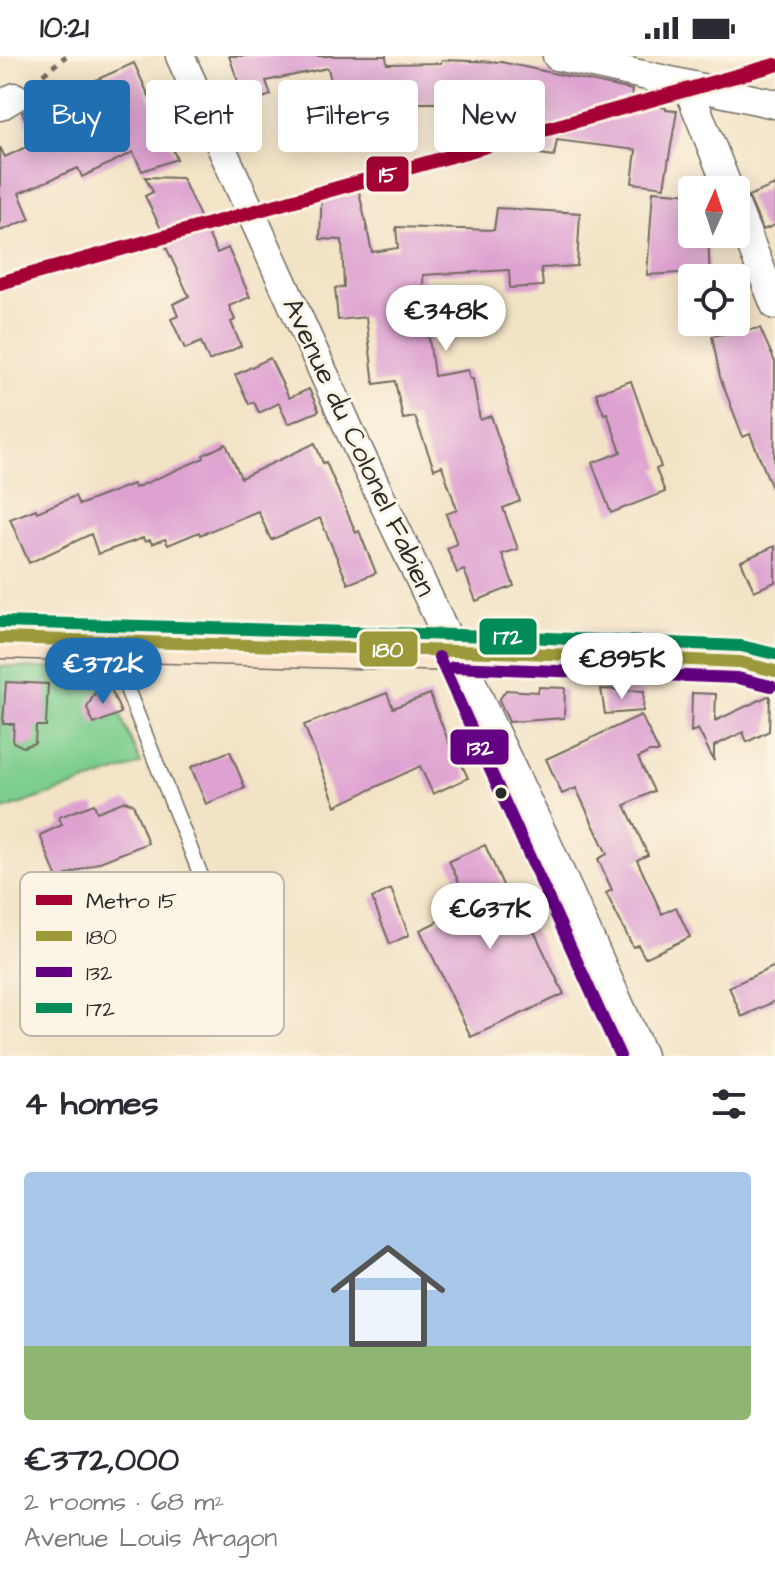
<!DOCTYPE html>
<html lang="en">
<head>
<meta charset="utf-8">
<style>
	body { margin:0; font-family:"Architects Daughter",sans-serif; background:#f2f2f3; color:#2b2b33; height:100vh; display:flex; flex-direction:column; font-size:30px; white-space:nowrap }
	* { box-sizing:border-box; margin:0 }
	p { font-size:26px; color:#7c7c81 }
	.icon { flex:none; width:44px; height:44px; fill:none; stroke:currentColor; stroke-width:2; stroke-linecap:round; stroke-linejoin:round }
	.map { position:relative; height:1000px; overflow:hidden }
	.panel { display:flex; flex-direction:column; background:#fff; flex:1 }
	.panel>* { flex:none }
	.banner { position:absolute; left:24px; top:24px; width:728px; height:72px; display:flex; gap:16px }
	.needle { width:52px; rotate:3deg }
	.tools { position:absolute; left:678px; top:120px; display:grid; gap:16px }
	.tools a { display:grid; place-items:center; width:72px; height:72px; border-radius:8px; background:#fff; box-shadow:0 4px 20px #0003; font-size:40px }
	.price { position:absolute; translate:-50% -68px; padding:0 18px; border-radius:28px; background:#fff; color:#222; font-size:26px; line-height:52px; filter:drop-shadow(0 2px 4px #0008) }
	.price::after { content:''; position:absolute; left:50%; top:48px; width:24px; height:18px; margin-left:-12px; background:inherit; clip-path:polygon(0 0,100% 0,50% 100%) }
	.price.on { background:#1f6fb2; color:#fff }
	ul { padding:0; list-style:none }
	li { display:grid; align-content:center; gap:16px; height:424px; padding:0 24px }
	li span { display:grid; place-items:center; height:248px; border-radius:8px; color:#555 }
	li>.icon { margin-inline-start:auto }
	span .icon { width:144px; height:144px; fill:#fffc; stroke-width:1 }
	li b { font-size:34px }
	h2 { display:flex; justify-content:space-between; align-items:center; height:96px; padding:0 24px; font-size:34px }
	.tag { padding:0 28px; border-radius:8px; background:#fff; box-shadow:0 4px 20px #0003; font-size:28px; line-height:72px }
	.tag.on { background:#1f6fb2; color:#fff }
	.status { display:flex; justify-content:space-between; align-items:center; height:56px; padding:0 40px; background:#fff; direction:ltr }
	.status svg { height:22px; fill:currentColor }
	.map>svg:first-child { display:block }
	.green { fill:#7bcd8e; stroke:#537c5c; stroke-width:2 }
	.building { fill:#dea2d1 }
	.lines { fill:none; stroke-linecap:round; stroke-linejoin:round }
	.service-casing { stroke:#716b61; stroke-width:17 }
	.minor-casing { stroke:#716b61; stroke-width:31 }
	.tertiary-casing { stroke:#716b61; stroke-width:39 }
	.secondary-casing { stroke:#716b61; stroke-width:43 }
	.path { stroke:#716b61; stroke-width:5; stroke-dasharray:6 6; stroke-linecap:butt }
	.service { stroke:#fff; stroke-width:14 }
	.minor { stroke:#fff; stroke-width:28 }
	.tertiary { stroke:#fff; stroke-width:36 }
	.secondary { stroke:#fce5cf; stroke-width:40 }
	.bus-1-casing { stroke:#fcf5e5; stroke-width:18 }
	.bus-2-casing { stroke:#fcf5e5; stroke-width:18 }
	.bus-3-casing { stroke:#fcf5e5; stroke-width:18 }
	.bus-1 { stroke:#9b993a; stroke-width:12 }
	.bus-2 { stroke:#640082; stroke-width:12 }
	.bus-3 { stroke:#008c59; stroke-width:12 }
	.metro-1-casing { stroke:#fcf5e5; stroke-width:20 }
	.metro-1 { stroke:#a50034; stroke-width:14 }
	.bus-dot { fill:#2b2b2b; stroke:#fcf5e5; stroke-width:3 }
	.labels { text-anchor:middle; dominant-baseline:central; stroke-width:6; stroke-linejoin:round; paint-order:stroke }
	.street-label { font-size:28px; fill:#2b2b2b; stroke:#fcf5e5 }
	.key { fill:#fcf5e5; stroke:#bdb8ad; stroke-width:2 }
	.key-label { font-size:22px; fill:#2b2b2b }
	.line-badge { stroke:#fcf5e5; stroke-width:3 }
	.badge-label { font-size:22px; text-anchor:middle; font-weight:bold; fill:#fff }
</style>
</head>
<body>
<div class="status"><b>10:21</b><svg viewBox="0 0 49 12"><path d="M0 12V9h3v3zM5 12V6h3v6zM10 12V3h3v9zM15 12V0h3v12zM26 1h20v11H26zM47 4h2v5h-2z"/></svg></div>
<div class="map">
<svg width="775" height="1000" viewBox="0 0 775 1000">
	<rect width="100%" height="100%" fill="#fcf5e5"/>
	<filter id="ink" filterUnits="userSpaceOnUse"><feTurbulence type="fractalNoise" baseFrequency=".0125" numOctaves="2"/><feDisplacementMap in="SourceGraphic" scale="16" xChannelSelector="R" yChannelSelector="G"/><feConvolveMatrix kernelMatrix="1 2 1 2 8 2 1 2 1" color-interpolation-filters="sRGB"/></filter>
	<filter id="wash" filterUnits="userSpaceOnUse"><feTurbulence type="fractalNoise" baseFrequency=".006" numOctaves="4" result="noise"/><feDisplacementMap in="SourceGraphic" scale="32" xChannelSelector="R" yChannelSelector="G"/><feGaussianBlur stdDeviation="1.8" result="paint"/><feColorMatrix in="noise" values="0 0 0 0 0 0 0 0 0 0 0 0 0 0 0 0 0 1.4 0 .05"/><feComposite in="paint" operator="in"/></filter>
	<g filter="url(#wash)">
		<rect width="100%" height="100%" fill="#f3e3c6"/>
		<path class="green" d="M0,610l102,5 39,93 -141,47z"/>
		<g id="blocks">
			<path class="building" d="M229,0h157l1,8 54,-1 1,-3 59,2 131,28 -2,12 36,6v2l11,1 -13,76 -32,-4 4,-33 -79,-10 -3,16 -49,-7 2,-20 -66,-1 1,-25h-59l-3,-25 -48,8 -4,-18 -62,13 5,14 -25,9z
				M134,7l43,96 -35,12 -9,-19 -51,25 -4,-9 -59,25 11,26 -30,12v-84l5,10 30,-14 -13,-31 57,-26 1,1z
				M145,121l37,1 35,75 11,-5 22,49 -21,9 6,14 -4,2 10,24 -32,15 -8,-19 -16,7 -14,-30 7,-3 -5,-12 16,-8 -29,-62 3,-1 -18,-37 8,-4z
				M775,129v40l-12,5 -15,-34z
				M322,130l36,1 14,65 26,-4 -2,-21 98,3 3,-22 83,5 -3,53 -36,2 2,18 -33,2 -1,-18 -86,5 2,56 3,-1 6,46 34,-6 2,9h3l7,41 11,-4 29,85 -17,7 15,41 -16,5 12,32 -38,15 -12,-31 -7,3 -10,-25 10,-4 -11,-30 11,-4 -15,-44 -8,3 -19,-52 -12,2 -8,-38 -21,3 -8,-67 -28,3 -3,-32 9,-1 -2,-47 -22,-1z
				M653,135l39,3v40h16l2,44h-29l-1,-5 -33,2z
				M760,272l15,34 -1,131 -24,-59 -7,3 -23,-60 -8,-41z
				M270,302l19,40 20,-9 10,22 -31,13 -9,-21 -20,10 -5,-11 -5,2 -14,-29z
				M631,325l30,86 -5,2 9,23 -54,21 -19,-50 29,-11 -14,-39 -3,1 -8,-21z
				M315,387l8,20 3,-1 30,71 3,-2 17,42 -28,11 -28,-66 -49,22 -13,-29 -58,24 -1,-3 -31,13 -3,-6 -13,5 -2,-4 -5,2 -2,-4 -45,16 -7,-20 -62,29 -19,-44 26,-10 1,3 38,-16 4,9 54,-21 2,4 69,-30 -1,-3 23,-11 15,34z
				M775,490v36l-21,9 -13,-30z
				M6,626l42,2 -2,42h-10l-1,17 -12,4 -10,-5 1,-18h-11z
				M110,631l11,26 -27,11 -7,-16 7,-14z
				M539,631l26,1 -1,30 -55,4 -10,-22 7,-10 32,2z
				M601,633l43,2 -1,20 -38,3z
				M387,637l6,15 37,-14 22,57 3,-1 13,28 -35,16 -13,-28 -84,40 -32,-81z
				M692,637l24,1 -1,27 55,-26 -1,36 -22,11 -4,-10 -29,14v15l-16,-32 -7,3z
				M641,659l18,37h-10l-11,6 16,33 -29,14 23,50 -11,5 25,54 14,-7 14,30 -45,21 -7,-13 -5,2 -27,-54 6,-3 -14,-31 9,-5 -31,-66 -14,6 -16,-35z
				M230,695l15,37 -39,16 -15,-37z
				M125,745l8,3 15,39 -91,36 -17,-44 22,-10 -3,-8 35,-13 3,8z
				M485,789l29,65 8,-4 42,88 -93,43 -51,-107 50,-24 -21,-45z
				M391,833l18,46 -19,9 -18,-46z
				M775,910v35l-33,16 -13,-30z"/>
		</g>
	</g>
	<g filter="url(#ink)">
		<use href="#blocks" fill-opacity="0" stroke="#716b61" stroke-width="2"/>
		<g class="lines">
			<g class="service-casing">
				<path id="service" d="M110,590l141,356"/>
			</g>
			<g class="minor-casing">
				<path id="minor" d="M180,0l178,393 96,202
					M557,0l218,48
					M687,29l42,105
					M0,50l15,-9
					M736,151l39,98"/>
			</g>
			<g class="tertiary-casing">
				<path id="tertiary" d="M454,595l26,60 63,133 95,212"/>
			</g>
			<g class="secondary-casing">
				<path id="secondary" d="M0,582l525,15 215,9 35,9"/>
			</g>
			<path class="path" d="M34,26l32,-26"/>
			<use href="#service" class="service"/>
			<use href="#minor" class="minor"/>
			<use href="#tertiary" class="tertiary"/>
			<use href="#secondary" class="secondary"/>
			<g class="bus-1-casing">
				<path id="bus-1" d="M0,582l525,15 215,9 35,9"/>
			</g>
			<g class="bus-2-casing">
				<path id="bus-2" d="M439,601l181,399
					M453,611l285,11 33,8"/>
			</g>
			<g class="bus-3-casing">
				<path id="bus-3" d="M0,566l525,15 216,9 34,8"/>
			</g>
			<use href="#bus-1" class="bus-1"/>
			<use href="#bus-2" class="bus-2"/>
			<use href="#bus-3" class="bus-3"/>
			<g class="metro-1-casing">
				<path id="metro-1" d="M0,227l775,-218"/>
			</g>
			<use href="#metro-1" class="metro-1"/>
		</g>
	</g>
	<circle class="bus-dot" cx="501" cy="737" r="7"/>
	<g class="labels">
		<g class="street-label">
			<text transform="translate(359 391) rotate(65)">Avenue du Colonel Fabien</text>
		</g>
	</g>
	<rect x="20" y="816" width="264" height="164" rx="12" class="key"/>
	<rect x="36" y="839" width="36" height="10" fill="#a50034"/>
	<rect x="36" y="875" width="36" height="10" fill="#9b993a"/>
	<rect x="36" y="911" width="36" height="10" fill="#640082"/>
	<rect x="36" y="947" width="36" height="10" fill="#008c59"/>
	<g class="key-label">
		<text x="86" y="852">Metro 15</text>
		<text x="86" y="888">180</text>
		<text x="86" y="924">132</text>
		<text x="86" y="960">172</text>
	</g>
	<g class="line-badge">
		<rect x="365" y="99" width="45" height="38" rx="8" fill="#a50034"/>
		<rect x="478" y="561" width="60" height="39" rx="8" fill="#008c59"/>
		<rect x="358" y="574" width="61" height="38" rx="8" fill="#9b993a"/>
		<rect x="449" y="672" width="61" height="38" rx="8" fill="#640082"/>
	</g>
	<g class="badge-label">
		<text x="388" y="126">15</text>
		<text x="508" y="588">172</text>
		<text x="388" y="601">180</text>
		<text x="480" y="699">132</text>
	</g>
</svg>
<div class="tools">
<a><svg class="needle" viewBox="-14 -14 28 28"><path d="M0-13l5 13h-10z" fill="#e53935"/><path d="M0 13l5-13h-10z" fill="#7c7c81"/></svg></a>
<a><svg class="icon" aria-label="locate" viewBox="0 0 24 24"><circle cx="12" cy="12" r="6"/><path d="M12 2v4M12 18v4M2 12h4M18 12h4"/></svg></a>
</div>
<b class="price" style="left:446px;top:297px">€348K</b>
<b class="price" style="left:622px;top:645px">€895K</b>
<b class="price on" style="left:103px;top:650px">€372K</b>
<b class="price" style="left:490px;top:895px">€637K</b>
<div class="banner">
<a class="tag on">Buy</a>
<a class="tag">Rent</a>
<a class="tag">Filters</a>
<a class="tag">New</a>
</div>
</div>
<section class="panel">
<h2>4 homes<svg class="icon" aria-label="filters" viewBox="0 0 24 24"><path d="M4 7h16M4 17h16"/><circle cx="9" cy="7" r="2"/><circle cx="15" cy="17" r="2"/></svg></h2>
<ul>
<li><span style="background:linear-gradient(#a9c7e8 70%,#8fb573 0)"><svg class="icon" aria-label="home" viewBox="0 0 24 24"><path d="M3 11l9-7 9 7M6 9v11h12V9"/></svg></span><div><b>€372,000</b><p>2 rooms · 68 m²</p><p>Avenue Louis Aragon</p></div></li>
</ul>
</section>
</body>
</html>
